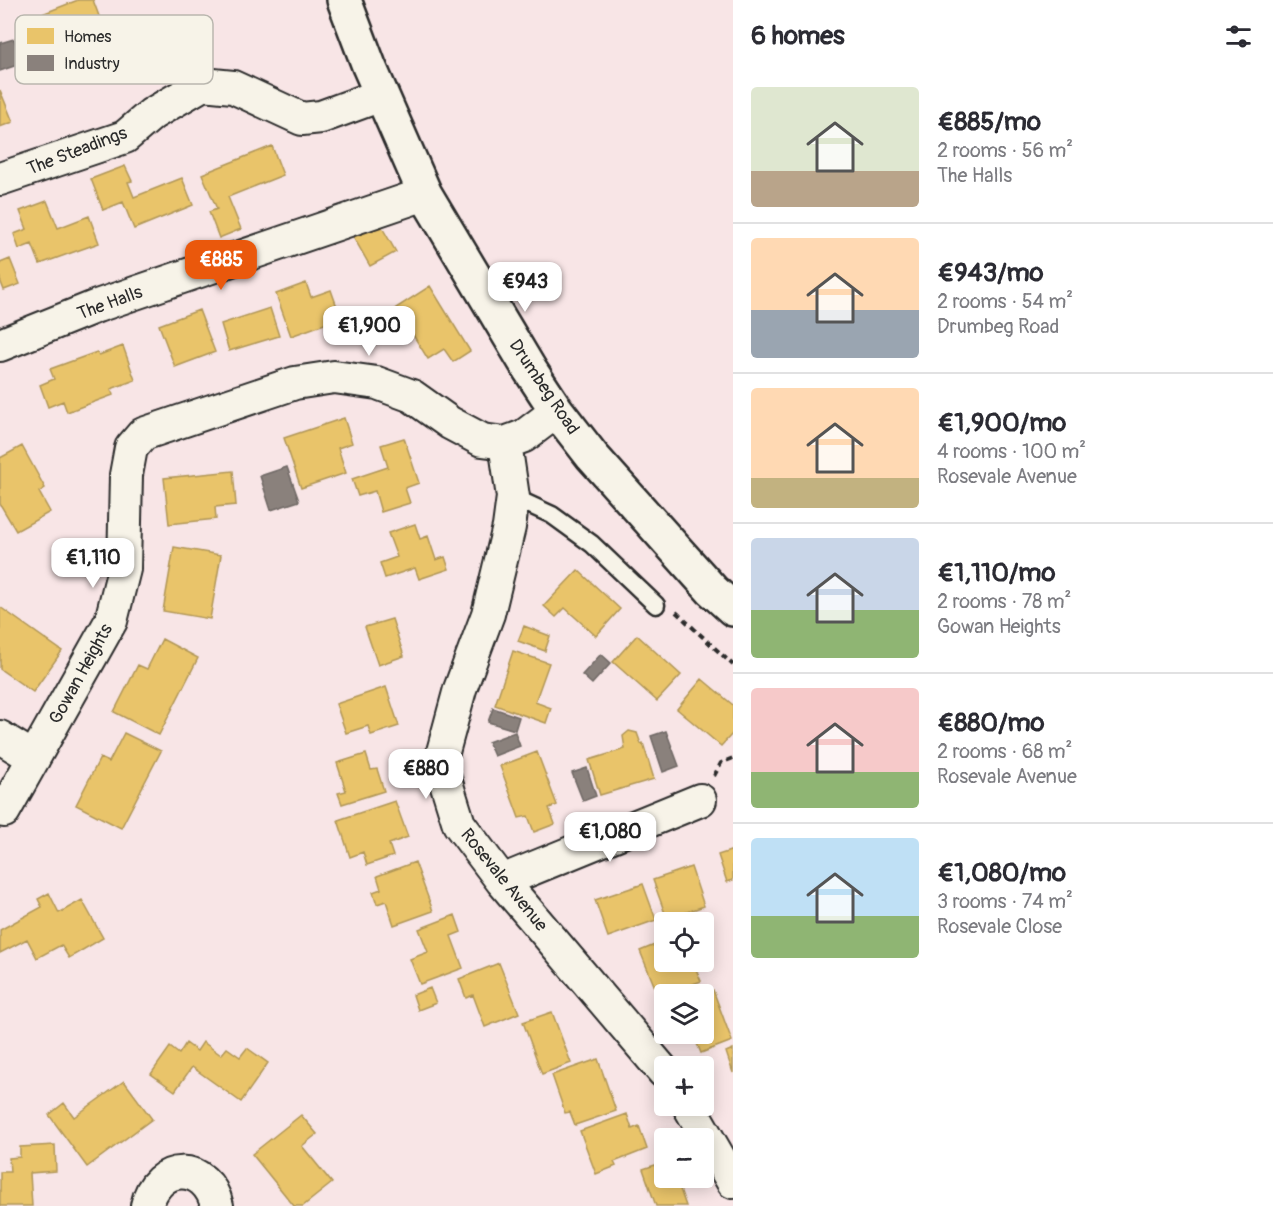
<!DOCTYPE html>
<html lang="en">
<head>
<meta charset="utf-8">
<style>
	body { margin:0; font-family:Pangolin,sans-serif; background:#f2f2f3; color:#2b2b33; height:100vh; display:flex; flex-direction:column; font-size:22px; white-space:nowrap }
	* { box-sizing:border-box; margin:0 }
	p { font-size:20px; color:#7c7c81 }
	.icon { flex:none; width:33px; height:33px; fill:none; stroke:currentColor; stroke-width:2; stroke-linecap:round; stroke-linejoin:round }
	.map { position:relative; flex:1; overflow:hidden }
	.details { display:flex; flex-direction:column; background:#fff; width:540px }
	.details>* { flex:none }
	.tools { position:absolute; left:654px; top:912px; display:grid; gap:12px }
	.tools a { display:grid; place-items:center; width:60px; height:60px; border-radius:6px; background:#fff; box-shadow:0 3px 15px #0003; font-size:30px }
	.price { position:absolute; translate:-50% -51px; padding:0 14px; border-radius:12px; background:#fff; color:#222; font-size:20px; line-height:39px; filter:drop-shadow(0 2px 3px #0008) }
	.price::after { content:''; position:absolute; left:50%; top:36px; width:18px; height:14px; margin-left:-9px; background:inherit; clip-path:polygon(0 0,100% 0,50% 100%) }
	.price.selected { background:#ea580c; color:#fff }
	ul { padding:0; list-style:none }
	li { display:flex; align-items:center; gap:18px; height:150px; padding:0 18px }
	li+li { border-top:2px solid #e1e1e2 }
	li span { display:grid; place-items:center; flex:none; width:168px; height:120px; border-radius:6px; color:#555 }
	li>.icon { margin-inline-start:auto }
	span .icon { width:72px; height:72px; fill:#fffc; stroke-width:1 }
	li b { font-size:26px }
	h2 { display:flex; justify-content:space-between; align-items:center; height:72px; padding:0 18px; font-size:26px }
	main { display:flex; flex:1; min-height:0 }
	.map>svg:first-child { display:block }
	.homes { fill:#e9c46a; stroke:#b09657; stroke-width:1.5 }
	.industry { fill:#8a817c; stroke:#6e6764; stroke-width:1.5 }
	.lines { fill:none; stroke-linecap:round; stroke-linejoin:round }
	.service-casing { stroke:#2b2b2b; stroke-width:21 }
	.minor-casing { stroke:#2b2b2b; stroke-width:36 }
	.tertiary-casing { stroke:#2b2b2b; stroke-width:38 }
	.path { stroke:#2b2b2b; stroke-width:4; stroke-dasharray:6 4.5; stroke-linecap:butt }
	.service { stroke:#f7f3e8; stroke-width:16 }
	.minor { stroke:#f7f3e8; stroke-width:32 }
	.tertiary { stroke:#f7f3e8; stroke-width:33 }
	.labels { text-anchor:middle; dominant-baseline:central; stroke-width:6; stroke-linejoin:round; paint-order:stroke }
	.street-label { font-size:18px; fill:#2b2b2b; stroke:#f7f3e8 }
	.key { fill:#f7f3e8; stroke:#bab7af; stroke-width:1.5 }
	.key-label { font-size:16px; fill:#2b2b2b }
</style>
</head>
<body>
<main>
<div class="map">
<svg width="733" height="1206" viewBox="0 0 733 1206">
	<rect width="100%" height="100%" fill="#f8e5e6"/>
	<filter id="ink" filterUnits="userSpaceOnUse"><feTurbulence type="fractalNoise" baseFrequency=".0167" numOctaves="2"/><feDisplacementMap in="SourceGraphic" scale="12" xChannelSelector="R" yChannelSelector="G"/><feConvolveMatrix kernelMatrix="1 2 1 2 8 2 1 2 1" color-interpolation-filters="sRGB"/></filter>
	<g filter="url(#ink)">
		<path class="homes" d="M78,0h15l9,24 -59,22 -11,-28z
			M0,90l13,32 -13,5z
			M272,146l11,29 -55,22 13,32 -22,9 -10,-26 8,-3 -15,-35z
			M125,166l7,15 -4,1 6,15 48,-19 11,27 -59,24 -11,-27 -20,8 -12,-31z
			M47,201l11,27 31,-12 10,27 -59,21 -8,-20 -13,5 -5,-15 13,-5 -7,-18z
			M379,222l17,30 -26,14 -17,-30z
			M10,259l10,25 -16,6 -4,-10v-17z
			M306,283l5,14 20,-7 10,28 -50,18 -15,-42z
			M430,286l40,65 -17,11 -9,-13 -16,10 -32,-51z
			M270,308l9,28 -50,15 -8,-27z
			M199,310l16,42 -40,15 -16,-42z
			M123,346l12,34 -24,9 2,6 -46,17 -4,-11 -15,6 -8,-22 14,-6 -4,-10 47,-17 2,3z
			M344,418l8,25 -14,5 8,25 -45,15 -17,-50z
			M404,438l15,45 -14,5 5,15 -29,9 -6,-21 -17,5 -6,-17 36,-12 -7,-22z
			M22,446l23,42 -6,4 11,20 -34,19 -16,-27v-46z
			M233,471l3,34 -21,2 1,12 -47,5 -5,-46z
			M415,524l5,15 8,-3 8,24 9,-3 4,12 -30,10 -4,-11 -30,10 -5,-15 17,-6 -9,-24z
			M174,547l47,8 -11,64 -47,-8z
			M578,570l42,39 -24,27 -31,-28 -9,9 -12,-11z
			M0,607l62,44 -29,41 -33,-23z
			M392,619l12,37 -26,9 -13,-38z
			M524,626l26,10 -5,15 -27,-10z
			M637,635l44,40 -24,26 -44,-39z
			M162,639l36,19 -39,77 -45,-23 24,-47 9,4z
			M513,651l36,12 -14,39 16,6 -5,15 -51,-18z
			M702,679l31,26v28l-12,13 -44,-37z
			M386,687l13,39 -28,9 -3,-9 -22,7 -10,-29z
			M629,731l8,2 4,11 2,-1 11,36 -54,16 -11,-35 36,-11 -2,-13z
			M124,733l37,18 -40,77 -45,-23 24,-47 9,4z
			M537,752l20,53 -8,3 6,16 -21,8 -6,-16 -9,2 -19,-52z
			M366,754l5,16 6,-1 7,22 -42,13 -4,-11 8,-2 -9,-28z
			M395,801l13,36 -19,7 4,12 -26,9 -4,-13 -13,5 -12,-37z
			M733,850v30l-6,2 -9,-27z
			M415,862l18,49 -39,14 -8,-24 -9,3 -4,-12 8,-3 -4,-13z
			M691,867l13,39 -37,13 -14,-39z
			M643,884l13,36 -48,17 -13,-37z
			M49,893l10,20 23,-13 21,38 -34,20 -8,-13 -24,13 -10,-19 -27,14v-23l42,-23 -4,-8z
			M455,915l6,17 -10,4 12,32 -43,16 -10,-25 18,-7 -9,-23z
			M664,941v21h29l8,19 -42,16 -19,-46z
			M499,963l20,50 -34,14 -12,-32 -7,3 -7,-19z
			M430,988l6,15 -18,7 -5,-15z
			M713,990l19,51 -31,12 -8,-19h11v-40h-2z
			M552,1012l19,51 -29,11 -19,-52z
			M203,1042l18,13 6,-7 13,9 7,-9 21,15 -27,39 -49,-35 -17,24 -24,-17 19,-27 9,7 7,-11 11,8z
			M733,1049v24l-7,-21z
			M598,1059l18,52 -41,14 -5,-13 -5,1 -13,-38z
			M124,1081l28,38 -65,48 -38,-52 15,-12 10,14z
			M627,1114l5,15 7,-3 8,23 -33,13 2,4 -20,8 -16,-43z
			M301,1115l16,19 -15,12 30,37 -29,23h-9l-42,-52z
			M55,1145l1,26 -26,2 2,33h-32v-34h10l-1,-14 11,-1v-10z
			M664,1162v16h12l10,28h-30l-13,-37z"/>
		<path class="industry" d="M14,39l9,24 -23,8v-28z
			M287,467l12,34 -28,9 -11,-34z
			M601,654l10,9 -19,21 -10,-9z
			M493,708l26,9 -4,13 -27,-8z
			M666,731l13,35 -16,6 -12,-36z
			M515,732l5,14 -26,10 -6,-14z
			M587,768l9,28 -13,5 -11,-28z"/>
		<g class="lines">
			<g class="service-casing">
				<path id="service" d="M513,497l39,18 40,29 64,61"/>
			</g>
			<g class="minor-casing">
				<path id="minor" d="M0,179l125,-42 27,-23 51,-30 30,3 69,32 19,-2 60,-22
					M0,345l97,-39 328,-112
					M505,443l8,54 -4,30 -21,87 -28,75 -20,74 19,61 43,57 162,191
					M0,737l34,21
					M4,811l107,-190 13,-52 2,-94 5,-27 12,-14 152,-51 39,-6 43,6 35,13 38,27 32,17 23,3 19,-7 33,-25
					M502,881l198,-81
					M689,1106l44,76
					M147,1206c9,-44 60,-45 70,0"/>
			</g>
			<g class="tertiary-casing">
				<path id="tertiary" d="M344,0l25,66 56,128 105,176 27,41 35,45 120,134 21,19"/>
			</g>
			<path class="path" d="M676,612l57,53
				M714,776l7,-13 12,-5"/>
			<use href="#service" class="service"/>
			<use href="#minor" class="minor"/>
			<use href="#tertiary" class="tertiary"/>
		</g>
	</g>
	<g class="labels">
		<g class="street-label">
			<text transform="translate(77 151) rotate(-21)">The Steadings</text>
			<text transform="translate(110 303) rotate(-20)">The Halls</text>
			<text transform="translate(544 387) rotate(56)">Drumbeg Road</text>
			<text transform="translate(81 674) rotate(-61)">Gowan Heights</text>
			<text transform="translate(504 880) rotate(51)">Rosevale Avenue</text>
		</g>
	</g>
	<rect x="15" y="15" width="198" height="69" rx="9" class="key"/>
	<rect x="27" y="28" width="27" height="16" fill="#e9c46a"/>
	<rect x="27" y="55" width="27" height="16" fill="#8a817c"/>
	<g class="key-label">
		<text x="64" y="42">Homes</text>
		<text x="64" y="69">Industry</text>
	</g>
</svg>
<div class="tools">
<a><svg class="icon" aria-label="locate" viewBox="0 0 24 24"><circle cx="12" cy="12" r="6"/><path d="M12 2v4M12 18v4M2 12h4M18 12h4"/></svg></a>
<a><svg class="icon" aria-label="layers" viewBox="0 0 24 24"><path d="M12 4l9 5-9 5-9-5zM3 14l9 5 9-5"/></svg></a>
<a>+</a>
<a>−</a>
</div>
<b class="price selected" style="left:221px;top:291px">€885</b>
<b class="price" style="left:525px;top:313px">€943</b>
<b class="price" style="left:369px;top:357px">€1,900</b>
<b class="price" style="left:93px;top:589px">€1,110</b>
<b class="price" style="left:426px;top:800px">€880</b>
<b class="price" style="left:610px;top:863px">€1,080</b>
</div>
<section class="details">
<h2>6 homes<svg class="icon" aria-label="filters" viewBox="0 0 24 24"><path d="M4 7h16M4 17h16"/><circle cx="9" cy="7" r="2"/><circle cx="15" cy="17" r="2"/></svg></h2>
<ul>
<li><span style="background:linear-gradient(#dfe7d0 70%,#b9a48a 0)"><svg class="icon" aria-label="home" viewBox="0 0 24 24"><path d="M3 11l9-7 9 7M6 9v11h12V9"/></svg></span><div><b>€885/mo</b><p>2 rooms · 56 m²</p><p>The Halls</p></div></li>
<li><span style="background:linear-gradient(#ffd9b3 60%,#9aa5b1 0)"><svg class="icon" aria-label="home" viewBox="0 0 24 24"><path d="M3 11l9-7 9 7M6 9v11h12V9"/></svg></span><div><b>€943/mo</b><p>2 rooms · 54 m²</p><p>Drumbeg Road</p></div></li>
<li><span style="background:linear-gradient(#ffd9b3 75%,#c2b280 0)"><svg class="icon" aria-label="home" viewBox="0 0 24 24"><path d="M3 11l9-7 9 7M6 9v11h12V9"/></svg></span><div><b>€1,900/mo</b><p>4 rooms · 100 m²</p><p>Rosevale Avenue</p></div></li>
<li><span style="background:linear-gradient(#c9d6e8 60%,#8fb573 0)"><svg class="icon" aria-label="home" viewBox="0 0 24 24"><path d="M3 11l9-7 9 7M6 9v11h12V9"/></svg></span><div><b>€1,110/mo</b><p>2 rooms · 78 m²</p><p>Gowan Heights</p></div></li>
<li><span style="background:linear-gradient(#f6c9c9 70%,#8fb573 0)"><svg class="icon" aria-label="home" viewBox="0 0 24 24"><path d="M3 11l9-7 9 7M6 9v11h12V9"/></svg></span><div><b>€880/mo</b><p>2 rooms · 68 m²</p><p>Rosevale Avenue</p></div></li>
<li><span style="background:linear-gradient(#bfe0f5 65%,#8fb573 0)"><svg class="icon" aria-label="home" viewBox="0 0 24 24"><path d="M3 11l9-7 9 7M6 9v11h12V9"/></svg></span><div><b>€1,080/mo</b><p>3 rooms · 74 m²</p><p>Rosevale Close</p></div></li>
</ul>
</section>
</main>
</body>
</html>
